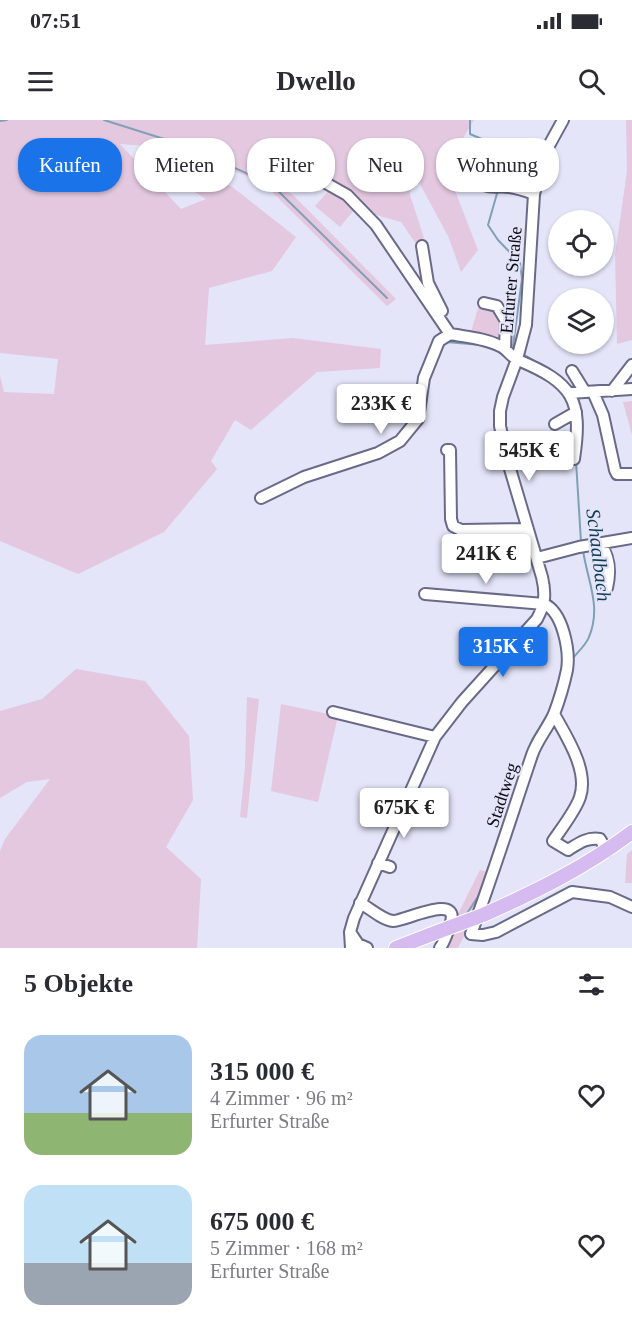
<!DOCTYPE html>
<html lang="de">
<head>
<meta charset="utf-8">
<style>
	body { margin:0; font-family:Georgia,serif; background:#f7f7f7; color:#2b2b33; height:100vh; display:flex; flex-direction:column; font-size:22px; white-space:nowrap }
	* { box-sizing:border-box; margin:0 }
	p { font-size:20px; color:#7c7c81 }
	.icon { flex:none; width:33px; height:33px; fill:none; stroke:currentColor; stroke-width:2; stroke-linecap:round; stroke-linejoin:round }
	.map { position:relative; height:828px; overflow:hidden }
	.drawer { display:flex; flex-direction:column; background:#fff; flex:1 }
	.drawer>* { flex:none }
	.top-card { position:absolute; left:18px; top:18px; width:597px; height:54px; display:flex; gap:12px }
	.buttons { position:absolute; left:548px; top:90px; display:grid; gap:12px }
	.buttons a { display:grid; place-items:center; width:66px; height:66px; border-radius:50%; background:#fff; box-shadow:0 2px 4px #0004; font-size:30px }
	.price { position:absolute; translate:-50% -51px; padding:0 14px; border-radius:6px; background:#fff; color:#222; font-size:20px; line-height:39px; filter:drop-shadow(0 2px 3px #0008) }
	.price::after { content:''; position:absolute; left:50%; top:36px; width:18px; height:14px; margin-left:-9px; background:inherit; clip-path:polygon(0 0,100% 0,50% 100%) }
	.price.current { background:#1a73e8; color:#fff }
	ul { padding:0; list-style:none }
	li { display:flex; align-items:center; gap:18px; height:150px; padding:0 24px }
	li span { display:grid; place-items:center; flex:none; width:168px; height:120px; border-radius:18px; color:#555 }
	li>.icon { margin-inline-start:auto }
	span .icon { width:72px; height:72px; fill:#fffc; stroke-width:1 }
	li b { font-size:26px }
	h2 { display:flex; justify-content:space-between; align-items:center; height:72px; padding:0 24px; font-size:26px }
	.tag { padding:0 21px; border-radius:24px; background:#fff; box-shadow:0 2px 4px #0004; font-size:21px; line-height:54px }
	.tag.current { background:#1a73e8; color:#fff }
	.status { display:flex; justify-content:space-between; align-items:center; height:42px; padding:0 30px; background:#fff; direction:ltr }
	.status svg { height:16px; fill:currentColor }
	header { display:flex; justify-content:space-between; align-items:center; height:78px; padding:0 24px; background:#fff; font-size:27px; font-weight:600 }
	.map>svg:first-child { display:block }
	.green { fill:#e3c8e0 }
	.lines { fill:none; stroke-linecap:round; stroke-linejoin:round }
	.stream { stroke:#80a0b6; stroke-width:2 }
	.minor-casing { stroke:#696a88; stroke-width:14 }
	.major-casing { stroke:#fff; stroke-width:16 }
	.minor { stroke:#fff; stroke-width:10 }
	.major { stroke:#d5bbef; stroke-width:14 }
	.major-bridge-casing { stroke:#fff; stroke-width:16; stroke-linecap:butt }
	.major-bridge { stroke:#d5bbef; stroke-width:14 }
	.labels { text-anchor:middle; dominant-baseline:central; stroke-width:4.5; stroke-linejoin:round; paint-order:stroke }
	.street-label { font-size:18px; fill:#0d0d18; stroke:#e4e5f9 }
	.water-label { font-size:20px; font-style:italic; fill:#113c54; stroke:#e4e5f9 }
</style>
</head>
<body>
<div class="status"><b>07:51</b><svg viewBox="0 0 49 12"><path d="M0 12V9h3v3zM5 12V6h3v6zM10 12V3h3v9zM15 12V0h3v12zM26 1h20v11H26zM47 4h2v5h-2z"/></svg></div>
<header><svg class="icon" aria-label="menu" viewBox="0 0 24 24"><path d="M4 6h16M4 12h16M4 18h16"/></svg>Dwello<svg class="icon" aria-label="search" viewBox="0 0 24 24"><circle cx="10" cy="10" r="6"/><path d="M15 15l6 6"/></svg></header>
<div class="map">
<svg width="632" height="828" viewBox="0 0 632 828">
	<rect width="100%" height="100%" fill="#e4e5f9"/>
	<path class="green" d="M0,0h474l-24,40 4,28 24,62 -17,22 -12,-34 -35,-65 -4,1v21l14,43 -8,6 -15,-22 -28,-8 -20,-21 -72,-35 -11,23 23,14 103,104 -9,7 -125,-124 -90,-34 -52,-4 61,65 25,-10 -61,-38 86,25 65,51 -24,34 -63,17 -4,57 88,-7 88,11 -1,19 -63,4 -66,58 -16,-10 -24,41 6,8 -53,63 -86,42 -78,-33v-165l4,16 50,2 4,-35 -58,-6z
		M626,0h6v220l-15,4 -2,-89 12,-84z
		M330,69l25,20 -15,18 -25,-21z
		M479,185l10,1 13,9 1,17 -6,8 -27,-5z
		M632,281v34l-9,-33z
		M76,549l69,12 44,55 4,64 -27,47 35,32 -4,69h-197v-97l5,-12 45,-60 -23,3 -27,16v-87l42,-12z
		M247,577l12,2 -12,119 -7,-1 5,-50z
		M281,584l57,12 -20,86 -47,-11z
		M632,730v33h-7l2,-29z
		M480,750l15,4 -37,74h-17z"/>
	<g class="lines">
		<path class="stream" d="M104,0l76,24 91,40 116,114
			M470,0v14l26,11 2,39
			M0,1l7,-1
			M498,70l-10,35 10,15 22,23 2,16 -9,67 3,2
			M446,222l36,3
			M523,234l13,8
			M577,276l3,11
			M576,341l5,81
			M572,539c5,-6 14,-14 17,-22 13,-31 -2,-57 -6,-87
			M527,633l5,-13 18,-30 12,-40
			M466,795l13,-20 41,-120"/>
		<g class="minor-casing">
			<path id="minor" d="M308,53l39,22 29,30 74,109
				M474,54c12,18 17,11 35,13 9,1 17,4 25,7
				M422,126l6,37 14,28
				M484,183l13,3 9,15 -1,28
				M450,214c16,3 35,4 50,12 7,3 10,10 18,14 55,23 65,39 56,99
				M572,251l13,21
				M612,271l20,-26
				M593,272l10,23 12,55 2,4h15
				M569,273l63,-4
				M555,304l21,-12
				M447,330h3l1,69 2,7 8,4 67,-1
				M261,378l43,-21 74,-24 22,-12 18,-22 6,-41 15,-37 11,-7
				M600,423c10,14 11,28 7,45
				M537,438l42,-11 53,-9
				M425,474l119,10c19,8 26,47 23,66 -3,14 -8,31 -13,44 -6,14 -17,26 -22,41 -20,59 -39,120 -61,179l12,1 13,-3 76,-40 38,5 22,10
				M333,592l102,25
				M554,594c12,22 35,56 26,83 -4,13 -19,32 -27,44l15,9c11,-7 19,-13 32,-11l7,12
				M378,743l12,4
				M360,783c10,5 22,17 33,18 10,1 66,-28 58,1 -3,9 -6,19 -11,26
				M350,812l8,12 9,4
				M351,828l-1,-16 4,-14 81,-181 27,-35 75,-83c8,-15 9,-25 5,-42l-34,-115 -8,-36v-15l3,-14 14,-38 9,-34 8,-131 12,-43 17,-31"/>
		</g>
		<g class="major-casing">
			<path id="major" d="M483,795c52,-23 103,-48 149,-83
				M396,828l44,-17"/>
		</g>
		<use href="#minor" class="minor"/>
		<use href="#major" class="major"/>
		<g class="major-bridge-casing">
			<path id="major-bridge" d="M440,811l43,-16"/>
		</g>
		<use href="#major-bridge" class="major-bridge"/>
	</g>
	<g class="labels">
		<g class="street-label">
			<text transform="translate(511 160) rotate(-85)">Erfurter Straße</text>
			<text transform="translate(502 675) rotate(-72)">Stadtweg</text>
		</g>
		<g class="water-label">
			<text transform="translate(599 435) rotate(83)">Schaalbach</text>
		</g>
	</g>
</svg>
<div class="buttons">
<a><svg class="icon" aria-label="locate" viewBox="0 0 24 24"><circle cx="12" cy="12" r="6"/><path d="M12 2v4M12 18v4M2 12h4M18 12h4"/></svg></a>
<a><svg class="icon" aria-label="layers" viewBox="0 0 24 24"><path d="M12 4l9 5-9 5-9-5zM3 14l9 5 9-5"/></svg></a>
</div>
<b class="price" style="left:381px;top:315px">233K €</b>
<b class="price" style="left:529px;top:362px">545K €</b>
<b class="price" style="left:486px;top:465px">241K €</b>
<b class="price current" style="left:503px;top:558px">315K €</b>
<b class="price" style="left:404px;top:719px">675K €</b>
<div class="top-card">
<a class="tag current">Kaufen</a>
<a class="tag">Mieten</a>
<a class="tag">Filter</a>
<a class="tag">Neu</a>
<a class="tag">Wohnung</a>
</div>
</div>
<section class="drawer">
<h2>5 Objekte<svg class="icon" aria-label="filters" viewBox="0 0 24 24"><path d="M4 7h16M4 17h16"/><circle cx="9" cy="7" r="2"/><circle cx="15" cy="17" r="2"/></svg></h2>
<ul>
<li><span style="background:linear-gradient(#a9c7e8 65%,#8fb573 0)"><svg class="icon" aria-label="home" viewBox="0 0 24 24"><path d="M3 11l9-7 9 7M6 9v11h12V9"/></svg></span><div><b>315 000 €</b><p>4 Zimmer · 96 m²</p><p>Erfurter Straße</p></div><svg class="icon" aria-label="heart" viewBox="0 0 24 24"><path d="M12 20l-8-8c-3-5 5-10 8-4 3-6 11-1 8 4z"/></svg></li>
<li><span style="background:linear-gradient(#bfe0f5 65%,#9aa5b1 0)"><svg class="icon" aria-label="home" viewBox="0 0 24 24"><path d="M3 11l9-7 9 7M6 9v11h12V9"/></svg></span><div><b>675 000 €</b><p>5 Zimmer · 168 m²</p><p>Erfurter Straße</p></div><svg class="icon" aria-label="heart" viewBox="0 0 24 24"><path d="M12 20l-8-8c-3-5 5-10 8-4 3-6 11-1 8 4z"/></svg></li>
</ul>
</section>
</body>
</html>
